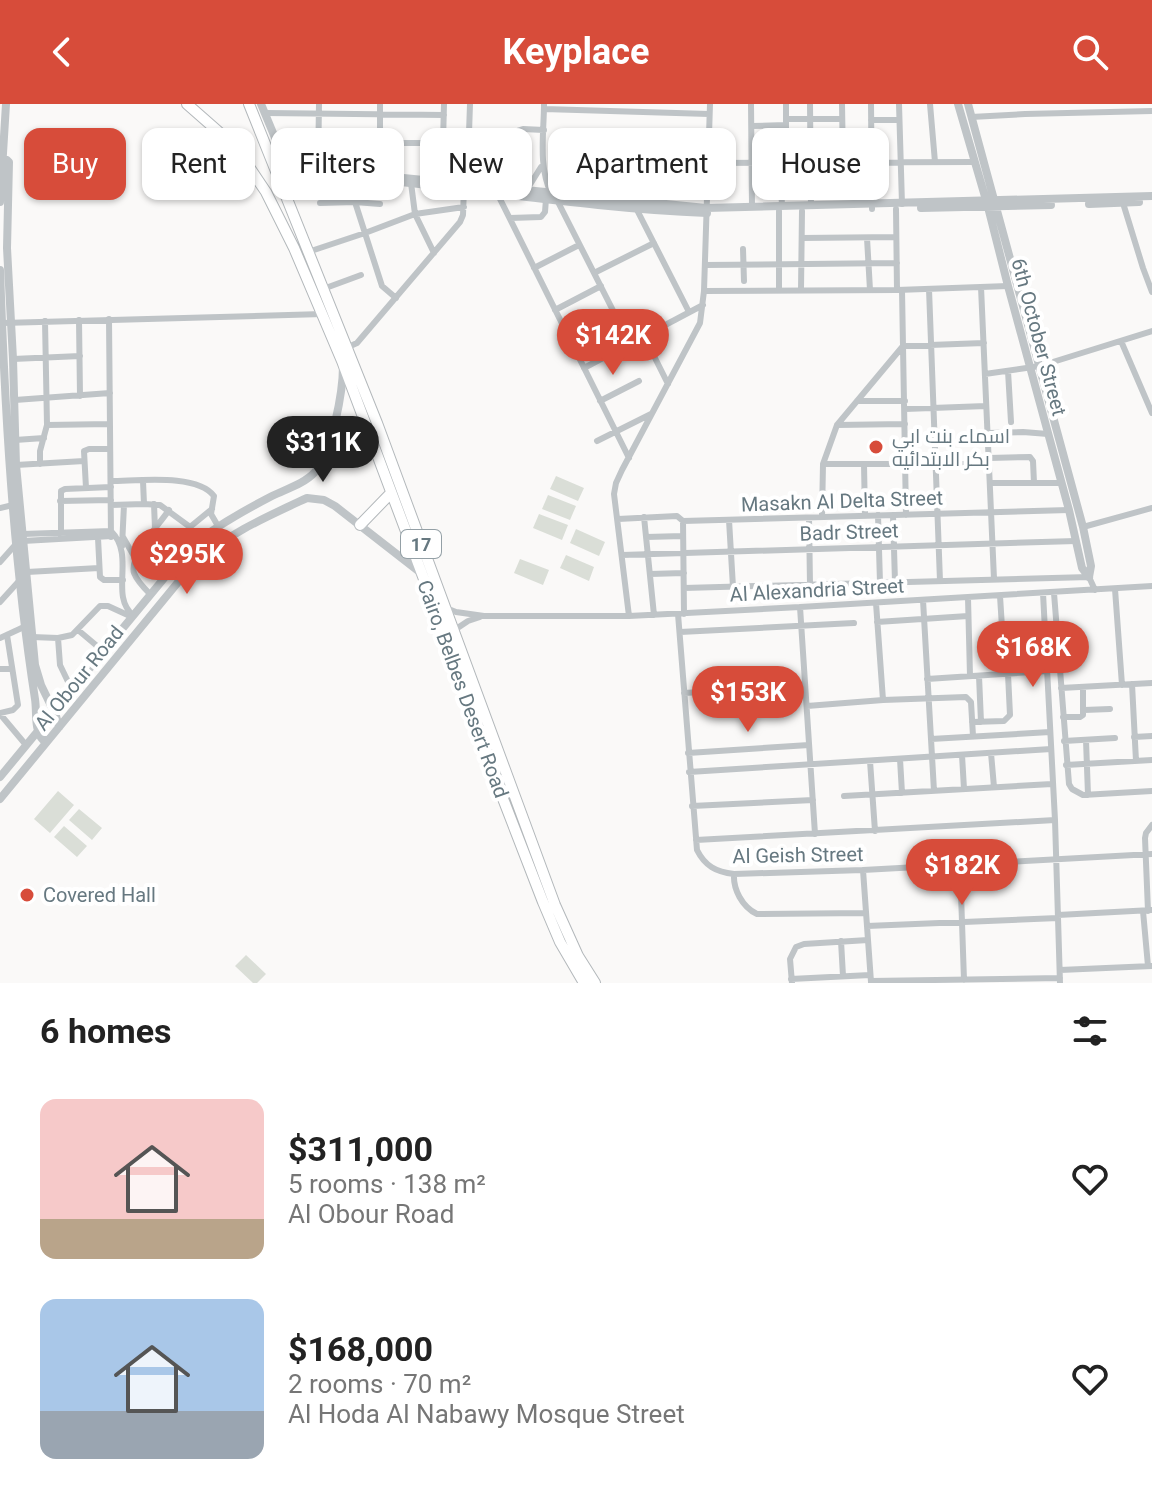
<!DOCTYPE html>
<html lang="en">
<head>
<meta charset="utf-8">
<style>
	body { margin:0; font-family:Roboto,Cairo,sans-serif; background:#f2f2f2; color:#222; height:100vh; display:flex; flex-direction:column; font-size:30px; white-space:nowrap }
	* { box-sizing:border-box; margin:0 }
	p { font-size:26px; color:#767676 }
	.icon { flex:none; width:44px; height:44px; fill:none; stroke:currentColor; stroke-width:2; stroke-linecap:round; stroke-linejoin:round }
	.map { position:relative; height:879px; overflow:hidden }
	.panel { display:flex; flex-direction:column; background:#fff; flex:1 }
	.panel>* { flex:none }
	.banner { position:absolute; left:24px; top:24px; width:1104px; height:72px; display:flex; gap:16px }
	.price { position:absolute; translate:-50% -68px; padding:0 18px; border-radius:28px; background:#d74c3a; color:#fff; font-size:26px; line-height:52px; filter:drop-shadow(0 2px 4px #0008) }
	.price::after { content:''; position:absolute; left:50%; top:48px; width:24px; height:18px; margin-left:-12px; background:inherit; clip-path:polygon(0 0,100% 0,50% 100%) }
	.price.active { background:#222; color:#fff }
	ul { padding:0; list-style:none }
	li { display:flex; align-items:center; gap:24px; height:200px; padding:0 40px }
	li span { display:grid; place-items:center; flex:none; width:224px; height:160px; border-radius:16px; color:#555 }
	li>.icon { margin-inline-start:auto }
	span .icon { width:96px; height:96px; fill:#fffc; stroke-width:1 }
	li b { font-size:34px }
	h2 { display:flex; justify-content:space-between; align-items:center; height:96px; padding:0 40px; font-size:34px }
	.chip { padding:0 28px; border-radius:16px; background:#fff; box-shadow:0 2px 6px #0004; font-size:28px; line-height:72px }
	.chip.active { background:#d74c3a; color:#fff }
	header { display:flex; justify-content:space-between; align-items:center; height:104px; padding:0 40px; background:#d74c3a; color:#fff; font-size:36px; font-weight:700 }
	.map>svg:first-child { display:block }
	.green { fill:#daded7 }
	.lines { fill:none; stroke-linecap:round; stroke-linejoin:round }
	.trunk-casing { stroke:#b3b8bb; stroke-width:12 }
	.minor { stroke:#bfc4c7; stroke-width:6 }
	.tertiary { stroke:#bfc4c7; stroke-width:8 }
	.trunk { stroke:#fff; stroke-width:10 }
	.poi-dot { fill:#d74c3a; stroke:#fff; stroke-width:3 }
	.labels { text-anchor:middle; dominant-baseline:central; stroke-width:8; stroke-linejoin:round; paint-order:stroke }
	.shield { fill:#fff; stroke:#94a0a6; stroke-width:2 }
	.shield-label { font-size:18px; font-weight:bold; fill:#667880 }
	.street-label { font-size:20px; fill:#667880; stroke:#fff }
	.poi-label { font-size:20px; fill:#667880; stroke:#fff; text-anchor:start }
</style>
</head>
<body>
<header><svg class="icon" aria-label="back" viewBox="0 0 24 24"><path d="M15 5l-7 7 7 7"/></svg>Keyplace<svg class="icon" aria-label="search" viewBox="0 0 24 24"><circle cx="10" cy="10" r="6"/><path d="M15 15l6 6"/></svg></header>
<div class="map">
<svg width="1152" height="879" viewBox="0 0 1152 879">
	<rect width="100%" height="100%" fill="#faf9f8"/>
	<path class="green" d="M556,372l28,12 -6,13 -28,-12z
		M548,391l28,11 -6,14 -28,-11z
		M539,410l29,11 -6,15 -29,-12z
		M576,425l29,13 -6,14 -29,-13z
		M566,451l28,12 -5,14 -29,-13z
		M520,455l29,11 -6,15 -29,-12z
		M58,687l16,14 -24,28 -16,-14z
		M79,705l23,19 -10,12 -23,-20z
		M64,722l23,20 -10,11 -23,-20z
		M246,851l20,19 -9,9h-4l-18,-17z"/>
	<g class="lines">
		<g class="trunk-casing">
			<path id="trunk" d="M187,0l33,29 25,28 21,31 28,56 48,113 127,338 26,79 48,124 17,40 24,41
				M249,0l128,319 178,482 23,51 17,27
				M360,421l31,-32"/>
		</g>
		<path class="minor" d="M470,0l-1,29 8,6 25,-3 21,-7 21,1
			M544,0c0,29 -6,62 7,89
			M751,0l1,103
			M786,0v59
			M810,0l1,102
			M842,0l1,59
			M871,0l1,105
			M899,0l3,100
			M930,0l5,58
			M544,5l165,5
			M266,9l178,2
			M971,13l54,-3 127,-3
			M786,15h56
			M871,16h28
			M752,22l34,-1
			M277,39h166
			M708,59l266,-1
			M780,59l2,43
			M318,65l1,-65
			M380,71v-71
			M442,77l2,-77
			M411,79l4,31 19,39
			M526,87l15,-24
			M498,91l131,263
			M557,96l73,144
			M355,98l27,84 14,12
			M320,99l35,-1 25,2
			M1123,99l20,65 9,24
			M636,104l53,104
			M896,105l1,81
			M779,107v79
			M510,114l31,-1 4,-5 1,-13
			M802,134l94,-1
			M867,134l3,52
			M743,145l1,32
			M308,148l57,-19 50,-19 49,-7
			M705,161l192,-2
			M534,164l45,-23
			M594,169l60,-30
			M981,183l13,292
			M323,185l38,-14
			M929,185l11,292
			M801,186l1,-79
			M902,186l4,225
			M704,187l193,-1 111,-4
			M555,206l46,-24
			M109,215l2,218
			M79,216l1,76
			M3,219l320,-9
			M644,232l24,48
			M1121,237l31,72
			M346,244l11,-5 103,-121 3,-7 1,-27
			M13,255l67,-3
			M584,264l119,-63
			M1008,267l3,51
			M985,270l55,-8 112,-35
			M15,296l95,-7
			M600,297l39,-20
			M857,297h48
			M905,305l81,-3
			M47,321l63,-1
			M837,321l68,-1
			M988,329l35,-1 25,2
			M15,336l29,-2
			M597,337l54,-27
			M989,354l41,-1 3,4 1,22
			M40,360v-13l7,-26 -2,-104
			M823,360h142
			M864,360l1,52
			M16,361l68,-4
			M111,377c26,0 86,-8 103,15l-3,18 7,12
			M143,377l1,23
			M990,379h72
			M86,384l-2,-37 5,-2h21
			M60,397l51,-1
			M154,400l1,25
			M111,401l33,-1 16,1 30,22 22,-18
			M0,404l13,-3
			M878,411l2,68
			M893,411l2,67
			M644,413l10,98
			M822,413l1,-53 14,-39 66,-79 81,-3
			M809,414l1,67
			M618,415l59,-3 6,5 386,-11
			M729,416l4,67
			M683,417l1,93
			M1083,423l69,-19
			M23,430l88,-3c25,25 -2,64 22,84
			M123,433l12,21
			M646,433l37,-1
			M98,434l2,39 4,3h19
			M61,435v-48l4,-2 46,-2
			M23,437l89,-5
			M122,442l2,-41
			M622,451l454,-14
			M0,458l16,-18
			M27,468l72,-4
			M650,470l34,-1
			M684,484l405,-11 6,13
			M1115,485l7,96
			M1043,489l12,227 5,163
			M1054,489l15,191 3,5 11,6 69,-4
			M150,490c-6,-6 -13,-13 -16,-21 -5,-17 25,-48 35,-63
			M1000,492l5,78
			M968,494l2,78
			M923,496l11,191
			M0,498l19,-21
			M876,499l7,97
			M800,503l15,227
			M446,504l10,4 28,4h145l171,-9 352,-21
			M678,510l19,236c8,16 19,22 37,24l129,-4 289,-16
			M629,512l-15,-122 2,-11 6,-13 78,-147 4,-32 6,-187
			M877,518l91,-6
			M78,526l25,21
			M453,527l15,-10 12,-4
			M680,528l174,-9
			M32,533l26,1 14,-3 28,-29h8l24,11
			M0,534l26,-12
			M58,534l2,27 12,25
			M0,565h12
			M979,572l2,46
			M927,575l120,-8
			M1132,580l4,77
			M1061,584l91,-5
			M684,589l121,-7
			M807,602l76,-6 83,-3 5,5 2,34
			M1084,606l26,-1
			M0,609l13,-3 5,-5 -11,-70
			M0,610l26,31
			M1063,613h17l3,-2v-28
			M972,618l32,-1 6,-6 -2,-41
			M1134,633l18,-1
			M931,635l119,-7
			M1086,636l2,55
			M1064,637l51,-3
			M688,649l121,-8
			M991,649l3,34
			M962,651l2,34
			M900,655l2,34
			M870,657l5,70
			M1066,661l86,-5
			M689,668l362,-23
			M844,692l208,-12
			M692,702l121,-6
			M696,736l359,-20
			M960,761l4,115
			M863,766l8,112
			M734,770c-1,15 8,33 23,40l109,-1
			M1143,807l5,55
			M1148,807l-3,-73 1,-5 6,-8
			M1058,811l94,-5
			M867,822l191,-8
			M841,837l2,35
			M1060,866l92,-4
			M791,875l79,-4
			M871,877l189,-3
			M792,879l-2,-24 6,-12 8,-3 64,-4"/>
		<path class="tertiary" d="M261,0l22,53 9,10 414,41 446,-12
			M958,0l30,103 20,79 61,224 13,58 7,9
			M968,0l115,423 8,39 -2,11
			M2,55l5,1 2,2 -2,86 6,111 3,106 19,200 6,20 15,31 3,11
			M287,92c4,-11 6,-20 20,-21 34,3 69,5 103,8 99,11 198,26 297,30
			M0,98l6,-98
			M1089,100l50,-2
			M921,104l130,-3
			M0,166c5,144 13,287 35,429 2,13 -1,32 8,41h5
			M0,673l189,-229c25,-21 54,-37 83,-52 14,-7 32,-12 43,-24 17,-19 28,-81 28,-106
			M0,695l193,-235c34,-30 73,-47 114,-66l17,2 11,6 86,67"/>
		<use href="#trunk" class="trunk"/>
	</g>
	<g class="poi-dot">
		<circle cx="876" cy="343" r="8"/>
		<circle cx="27" cy="791" r="8"/>
	</g>
	<g class="labels">
		<rect class="shield" x="401" y="426" width="40" height="28" rx="6"/>
		<g class="shield-label">
			<text x="421" y="440">17</text>
		</g>
		<g class="street-label">
			<text transform="translate(1039 233) rotate(75)">6th October Street</text>
			<text transform="translate(842 397) rotate(-2)">Masakn Al Delta Street</text>
			<text transform="translate(849 428) rotate(-2)">Badr Street</text>
			<text transform="translate(817 486) rotate(-3)">Al Alexandria Street</text>
			<text transform="translate(79 574) rotate(-51)">Al Obour Road</text>
			<text transform="translate(463 585) rotate(70)">Cairo, Belbes Desert Road</text>
			<text transform="translate(798 751) rotate(-1)">Al Geish Street</text>
		</g>
		<g class="poi-label">
			<text x="892" y="332">اسماء بنت ابي<tspan x="892" dy="23">بكر الابتدائيه</tspan></text>
			<text x="43" y="791">Covered Hall</text>
		</g>
	</g>
</svg>
<b class="price" style="left:613px;top:273px">$142K</b>
<b class="price active" style="left:323px;top:380px">$311K</b>
<b class="price" style="left:187px;top:492px">$295K</b>
<b class="price" style="left:1033px;top:585px">$168K</b>
<b class="price" style="left:748px;top:630px">$153K</b>
<b class="price" style="left:962px;top:803px">$182K</b>
<div class="banner">
<a class="chip active">Buy</a>
<a class="chip">Rent</a>
<a class="chip">Filters</a>
<a class="chip">New</a>
<a class="chip">Apartment</a>
<a class="chip">House</a>
</div>
</div>
<section class="panel">
<h2>6 homes<svg class="icon" aria-label="filters" viewBox="0 0 24 24"><path d="M4 7h16M4 17h16"/><circle cx="9" cy="7" r="2"/><circle cx="15" cy="17" r="2"/></svg></h2>
<ul>
<li><span style="background:linear-gradient(#f6c9c9 75%,#b9a48a 0)"><svg class="icon" aria-label="home" viewBox="0 0 24 24"><path d="M3 11l9-7 9 7M6 9v11h12V9"/></svg></span><div><b>$311,000</b><p>5 rooms · 138 m²</p><p>Al Obour Road</p></div><svg class="icon" aria-label="heart" viewBox="0 0 24 24"><path d="M12 20l-8-8c-3-5 5-10 8-4 3-6 11-1 8 4z"/></svg></li>
<li><span style="background:linear-gradient(#a9c7e8 70%,#9aa5b1 0)"><svg class="icon" aria-label="home" viewBox="0 0 24 24"><path d="M3 11l9-7 9 7M6 9v11h12V9"/></svg></span><div><b>$168,000</b><p>2 rooms · 70 m²</p><p>Al Hoda Al Nabawy Mosque Street</p></div><svg class="icon" aria-label="heart" viewBox="0 0 24 24"><path d="M12 20l-8-8c-3-5 5-10 8-4 3-6 11-1 8 4z"/></svg></li>
</ul>
</section>
</body>
</html>
